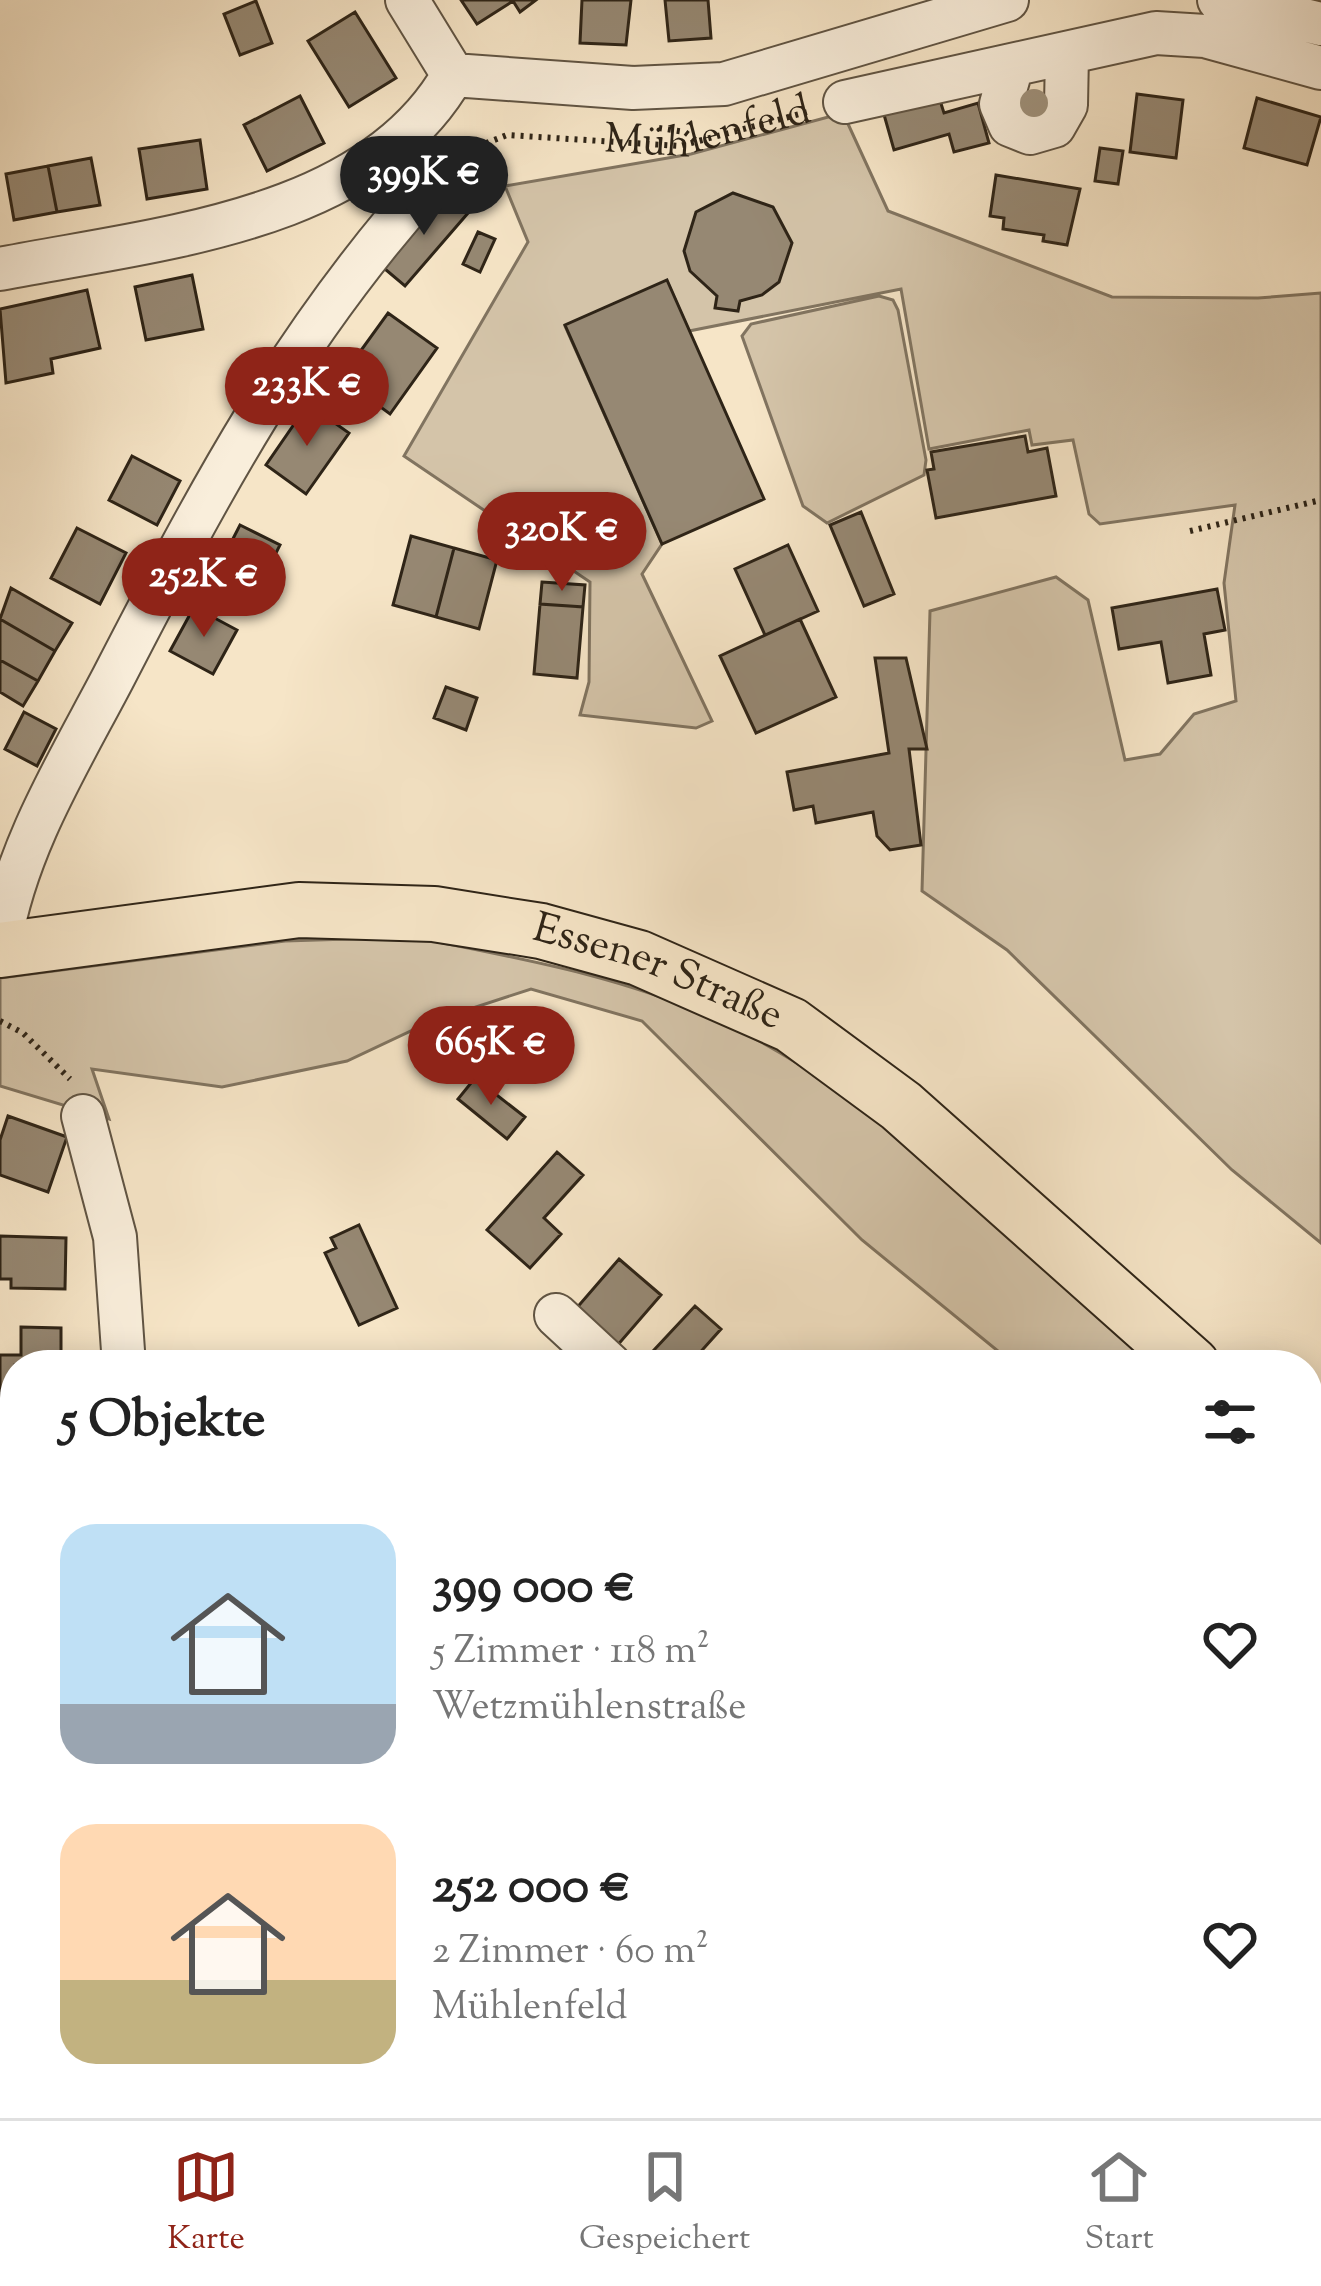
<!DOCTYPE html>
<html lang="de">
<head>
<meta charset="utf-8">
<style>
	body { margin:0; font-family:"Sorts Mill Goudy",serif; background:#f6f6f6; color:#222; height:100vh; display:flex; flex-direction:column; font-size:45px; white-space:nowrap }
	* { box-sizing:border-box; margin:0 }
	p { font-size:39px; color:#767676 }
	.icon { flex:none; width:66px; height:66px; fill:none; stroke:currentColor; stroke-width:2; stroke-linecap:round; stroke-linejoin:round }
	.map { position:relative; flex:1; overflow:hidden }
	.panel { position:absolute; left:0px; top:1350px; width:1323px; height:768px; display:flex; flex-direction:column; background:#fff; border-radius:48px 48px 0 0; box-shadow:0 6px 30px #0003 }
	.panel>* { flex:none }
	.price { position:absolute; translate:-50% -102px; padding:0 27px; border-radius:42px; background:#8f2418; color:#fff; font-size:39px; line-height:78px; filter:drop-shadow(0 3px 6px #0008) }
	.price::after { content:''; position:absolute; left:50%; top:72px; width:36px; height:27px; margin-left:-18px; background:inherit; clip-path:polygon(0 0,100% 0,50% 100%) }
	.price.on { background:#222; color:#fff }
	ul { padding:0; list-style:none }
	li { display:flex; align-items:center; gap:36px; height:300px; padding:0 60px }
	li span { display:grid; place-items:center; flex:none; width:336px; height:240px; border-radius:36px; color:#555 }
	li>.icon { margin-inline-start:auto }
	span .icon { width:144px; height:144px; fill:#fffc; stroke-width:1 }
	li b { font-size:51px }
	h2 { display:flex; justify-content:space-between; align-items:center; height:144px; padding:0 60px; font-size:51px }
	.dock { display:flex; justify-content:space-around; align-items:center; height:168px; border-top:3px solid #e0e0e0; background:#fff; font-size:33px; color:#767676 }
	.dock a { display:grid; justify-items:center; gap:6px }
	.dock .on { color:#8f2418 }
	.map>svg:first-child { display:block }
	.green { fill:#d4c4a9; stroke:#817460; stroke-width:3 }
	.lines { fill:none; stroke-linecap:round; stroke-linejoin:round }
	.stream { stroke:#7d705d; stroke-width:10 }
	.building { fill:#968873; stroke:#2e2417; stroke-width:3 }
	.minor-casing { stroke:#605443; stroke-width:46 }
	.major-casing { stroke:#2e2417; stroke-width:58 }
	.path { stroke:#2e2417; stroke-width:6; stroke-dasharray:3 6; stroke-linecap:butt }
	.minor { stroke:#f9eedb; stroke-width:42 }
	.major { stroke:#f6e5c7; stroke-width:54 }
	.tree { fill:#9f917b }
	.labels { text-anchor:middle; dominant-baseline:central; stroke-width:9; stroke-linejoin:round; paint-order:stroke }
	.street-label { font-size:42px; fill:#2e2417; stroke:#f9eedb }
</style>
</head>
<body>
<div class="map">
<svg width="1321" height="2118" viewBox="0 0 1321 2118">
	<rect width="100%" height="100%" fill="#f6e5c7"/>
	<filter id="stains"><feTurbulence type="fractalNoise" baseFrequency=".00167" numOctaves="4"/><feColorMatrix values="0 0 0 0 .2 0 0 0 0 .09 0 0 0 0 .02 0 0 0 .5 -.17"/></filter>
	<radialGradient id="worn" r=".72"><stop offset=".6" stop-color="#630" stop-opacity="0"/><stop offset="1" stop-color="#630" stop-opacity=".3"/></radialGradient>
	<path class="green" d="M843,113l45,98 224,86 146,1 63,-5v950l-89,-73 -225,-220 -85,-59 8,-280 126,-34 32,23 37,160 35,-6 34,-40 42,-13 -12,-118 11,-78 -135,19 -11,-10 -16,-74 -41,5 -3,-15 -100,19 -28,-160 -212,42 -22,-50 -102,45 97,218 -20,30 70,147 -16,7 -116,-13 9,-33 1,-100 -186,-126 124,-214 -23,-56 186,-32z
		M879,296l14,4 5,10 28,150 -2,15 -97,48 -24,-17 -61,-170 9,-12z
		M413,937c105,21 210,39 307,84 166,78 299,223 435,344h-140l-153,-125 -220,-219 -111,-32 -101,33 -83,39 -125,26 -130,-18 17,50 -109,-33v-108l285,-37z
		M0,1715l15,5v317l-15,-6z
		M223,2103h502l17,15h-472z"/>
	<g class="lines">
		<path class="stream" d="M0,1858l15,1
			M693,2103l17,15"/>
	</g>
	<path class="building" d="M461,0h75l-16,12 -7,-11 -36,23z
		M582,0h49l-5,45 -46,-2z
		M665,0h43l3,38 -42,3z
		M256,1l16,42 -32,12 -16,-41z
		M355,12l41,66 -47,29 -41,-66z
		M936,88l8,25 34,-10 11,40 -35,9 -5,-18 -55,16 -13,-46z
		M1137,94l46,6 -7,58 -46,-6z
		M300,96l24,47 -57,28 -23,-46z
		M1257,98l64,19 -14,48 -63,-17z
		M200,140l7,49 -60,10 -8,-50z
		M1100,148l23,3 -5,33 -23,-3z
		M91,158l9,47 -43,7 -9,-46z
		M48,166l9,46 -43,8 -8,-46z
		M996,175l84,14 -13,56 -24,-4 1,-6 -41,-6 1,-11 -14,-2z
		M443,190l25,23 -63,73 -26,-22z
		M733,193l40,14 19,36 -13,39 -17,13 -22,6 -2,10 -23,-3 2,-12 -27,-25 -6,-20 12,-39z
		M478,232l17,7 -15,33 -17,-8z
		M192,275l11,54 -57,11 -11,-53z
		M667,280l97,219 -102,45 -97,-219z
		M87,290l13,58 -49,11 2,14 -47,10 -6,-74z
		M388,313l49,35 -47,66 -49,-36z
		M308,404l41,29 -43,61 -40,-29z
		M1025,436l3,16 19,-4 9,48 -120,22 -9,-48 7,-1 -3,-17z
		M132,456l48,25 -23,44 -48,-25z
		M861,512l33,82 -30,12 -34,-81z
		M240,525l40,20 -20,40 -40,-21z
		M77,528l49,25 -26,51 -49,-26z
		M411,536l43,12 -18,69 -43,-12z
		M788,545l30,66 -53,24 -30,-66z
		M454,548l43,12 -18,69 -43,-12z
		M542,582l43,3 -2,22 -43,-3z
		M11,588l61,35 -17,28 -55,-32z
		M1217,589l8,41 -21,4 7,41 -43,8 -7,-41 -42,7 -7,-41z
		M540,604l43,3 -6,71 -43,-4z
		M194,607l43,23 -24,44 -43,-23z
		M0,619l55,32 -17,30 -38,-21z
		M800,619l36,78 -80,36 -36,-77z
		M875,658h31l21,91h-18l12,96 -31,5 -13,-14 -4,-24 -57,11 -3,-17 -19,4 -7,-38 102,-19z
		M0,660l38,21 -15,25 -23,-14z
		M446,687l31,11 -11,32 -32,-12z
		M24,712l32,17 -19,37 -32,-17z
		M475,1078l50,39 -18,22 -49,-40z
		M8,1116l59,21 -19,55 -48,-17v-35z
		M557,1152l26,23 -39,43 17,16 -31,34 -43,-38z
		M359,1225l38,83 -38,17 -34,-72 11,-5 -5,-10z
		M0,1236l66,2 -1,51 -54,-1v-9h-11z
		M619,1259l42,36 -45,52 -42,-36z
		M695,1306l26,23 -26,29 8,7h-63z
		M21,1327l40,1v27l14,1 -1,9h-59v37h-15v-47h21z
		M0,1492l15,4v68l-15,-4z
		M1308,1688l13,8v63l-13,-8z
		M52,2103h9l15,10 -4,5h-31z
		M944,2103h33l-12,15h-33z
		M1026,2103h42l20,15h-73z
		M1126,2103h40l-16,15h-10z"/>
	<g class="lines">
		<g class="minor-casing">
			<path id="minor" d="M407,0l46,75
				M1219,0l102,24
				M1012,66l-11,38 9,21 20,8 24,-7 12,-21 1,-51
				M453,75l180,13 91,-4 283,-84
				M845,102l311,-69 49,3 116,32
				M0,269c152,-30 369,-46 453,-194
				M0,944c15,-95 69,-182 113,-266 96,-186 180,-346 323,-503
				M83,1116l32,121 9,128
				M556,1315l54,50
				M0,1428l15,1
				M0,2057l9,10 -2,30 -7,10
				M1287,2103l10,15"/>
		</g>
		<g class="major-casing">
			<g id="major">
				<path id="s2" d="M0,950l299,-40 135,4 107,17 98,27 152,67 110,81 291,259"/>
				<path d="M1308,1468l13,12"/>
			</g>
		</g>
		<g class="path">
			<path d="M659,128l26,4 14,11"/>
			<path id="s1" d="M461,153l46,-18 173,11 131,-35"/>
			<path d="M1190,531l131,-31"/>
			<path d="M0,1021l23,12 47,46"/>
		</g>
		<use href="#minor" class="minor"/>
		<use href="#major" class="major"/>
	</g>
	<circle class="tree" cx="1034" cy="103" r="14"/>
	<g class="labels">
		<g class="street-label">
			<text stroke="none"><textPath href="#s1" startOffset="252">Mühlenfeld</textPath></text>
			<text stroke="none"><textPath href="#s2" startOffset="669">Essener Straße</textPath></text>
		</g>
	</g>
	<rect width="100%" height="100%" filter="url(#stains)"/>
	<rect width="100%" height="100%" fill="url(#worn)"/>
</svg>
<b class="price on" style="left:424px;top:238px">399K €</b>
<b class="price" style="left:307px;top:449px">233K €</b>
<b class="price" style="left:562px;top:594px">320K €</b>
<b class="price" style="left:204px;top:640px">252K €</b>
<b class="price" style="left:491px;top:1108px">665K €</b>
<section class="panel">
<h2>5 Objekte<svg class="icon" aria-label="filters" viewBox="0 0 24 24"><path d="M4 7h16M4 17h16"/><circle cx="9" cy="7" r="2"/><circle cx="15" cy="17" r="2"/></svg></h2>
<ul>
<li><span style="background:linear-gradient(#bfe0f5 75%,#9aa5b1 0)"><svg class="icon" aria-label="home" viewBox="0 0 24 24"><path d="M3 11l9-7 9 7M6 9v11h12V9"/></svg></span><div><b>399 000 €</b><p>5 Zimmer · 118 m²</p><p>Wetzmühlenstraße</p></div><svg class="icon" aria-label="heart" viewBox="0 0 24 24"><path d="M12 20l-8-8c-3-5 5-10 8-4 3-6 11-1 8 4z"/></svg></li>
<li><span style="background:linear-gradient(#ffd9b3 65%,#c2b280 0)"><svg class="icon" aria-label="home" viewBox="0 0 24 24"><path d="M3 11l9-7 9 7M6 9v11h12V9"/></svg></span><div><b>252 000 €</b><p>2 Zimmer · 60 m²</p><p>Mühlenfeld</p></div><svg class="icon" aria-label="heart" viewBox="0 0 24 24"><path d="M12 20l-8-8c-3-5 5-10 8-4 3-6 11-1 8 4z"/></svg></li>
</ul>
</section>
</div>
<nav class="dock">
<a class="on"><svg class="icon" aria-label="map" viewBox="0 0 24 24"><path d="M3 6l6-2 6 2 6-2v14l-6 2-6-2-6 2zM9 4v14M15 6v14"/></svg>Karte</a>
<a><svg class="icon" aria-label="saved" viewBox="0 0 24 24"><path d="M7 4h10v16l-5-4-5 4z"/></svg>Gespeichert</a>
<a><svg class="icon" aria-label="home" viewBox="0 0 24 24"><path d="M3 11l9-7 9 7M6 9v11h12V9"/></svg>Start</a>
</nav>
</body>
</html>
